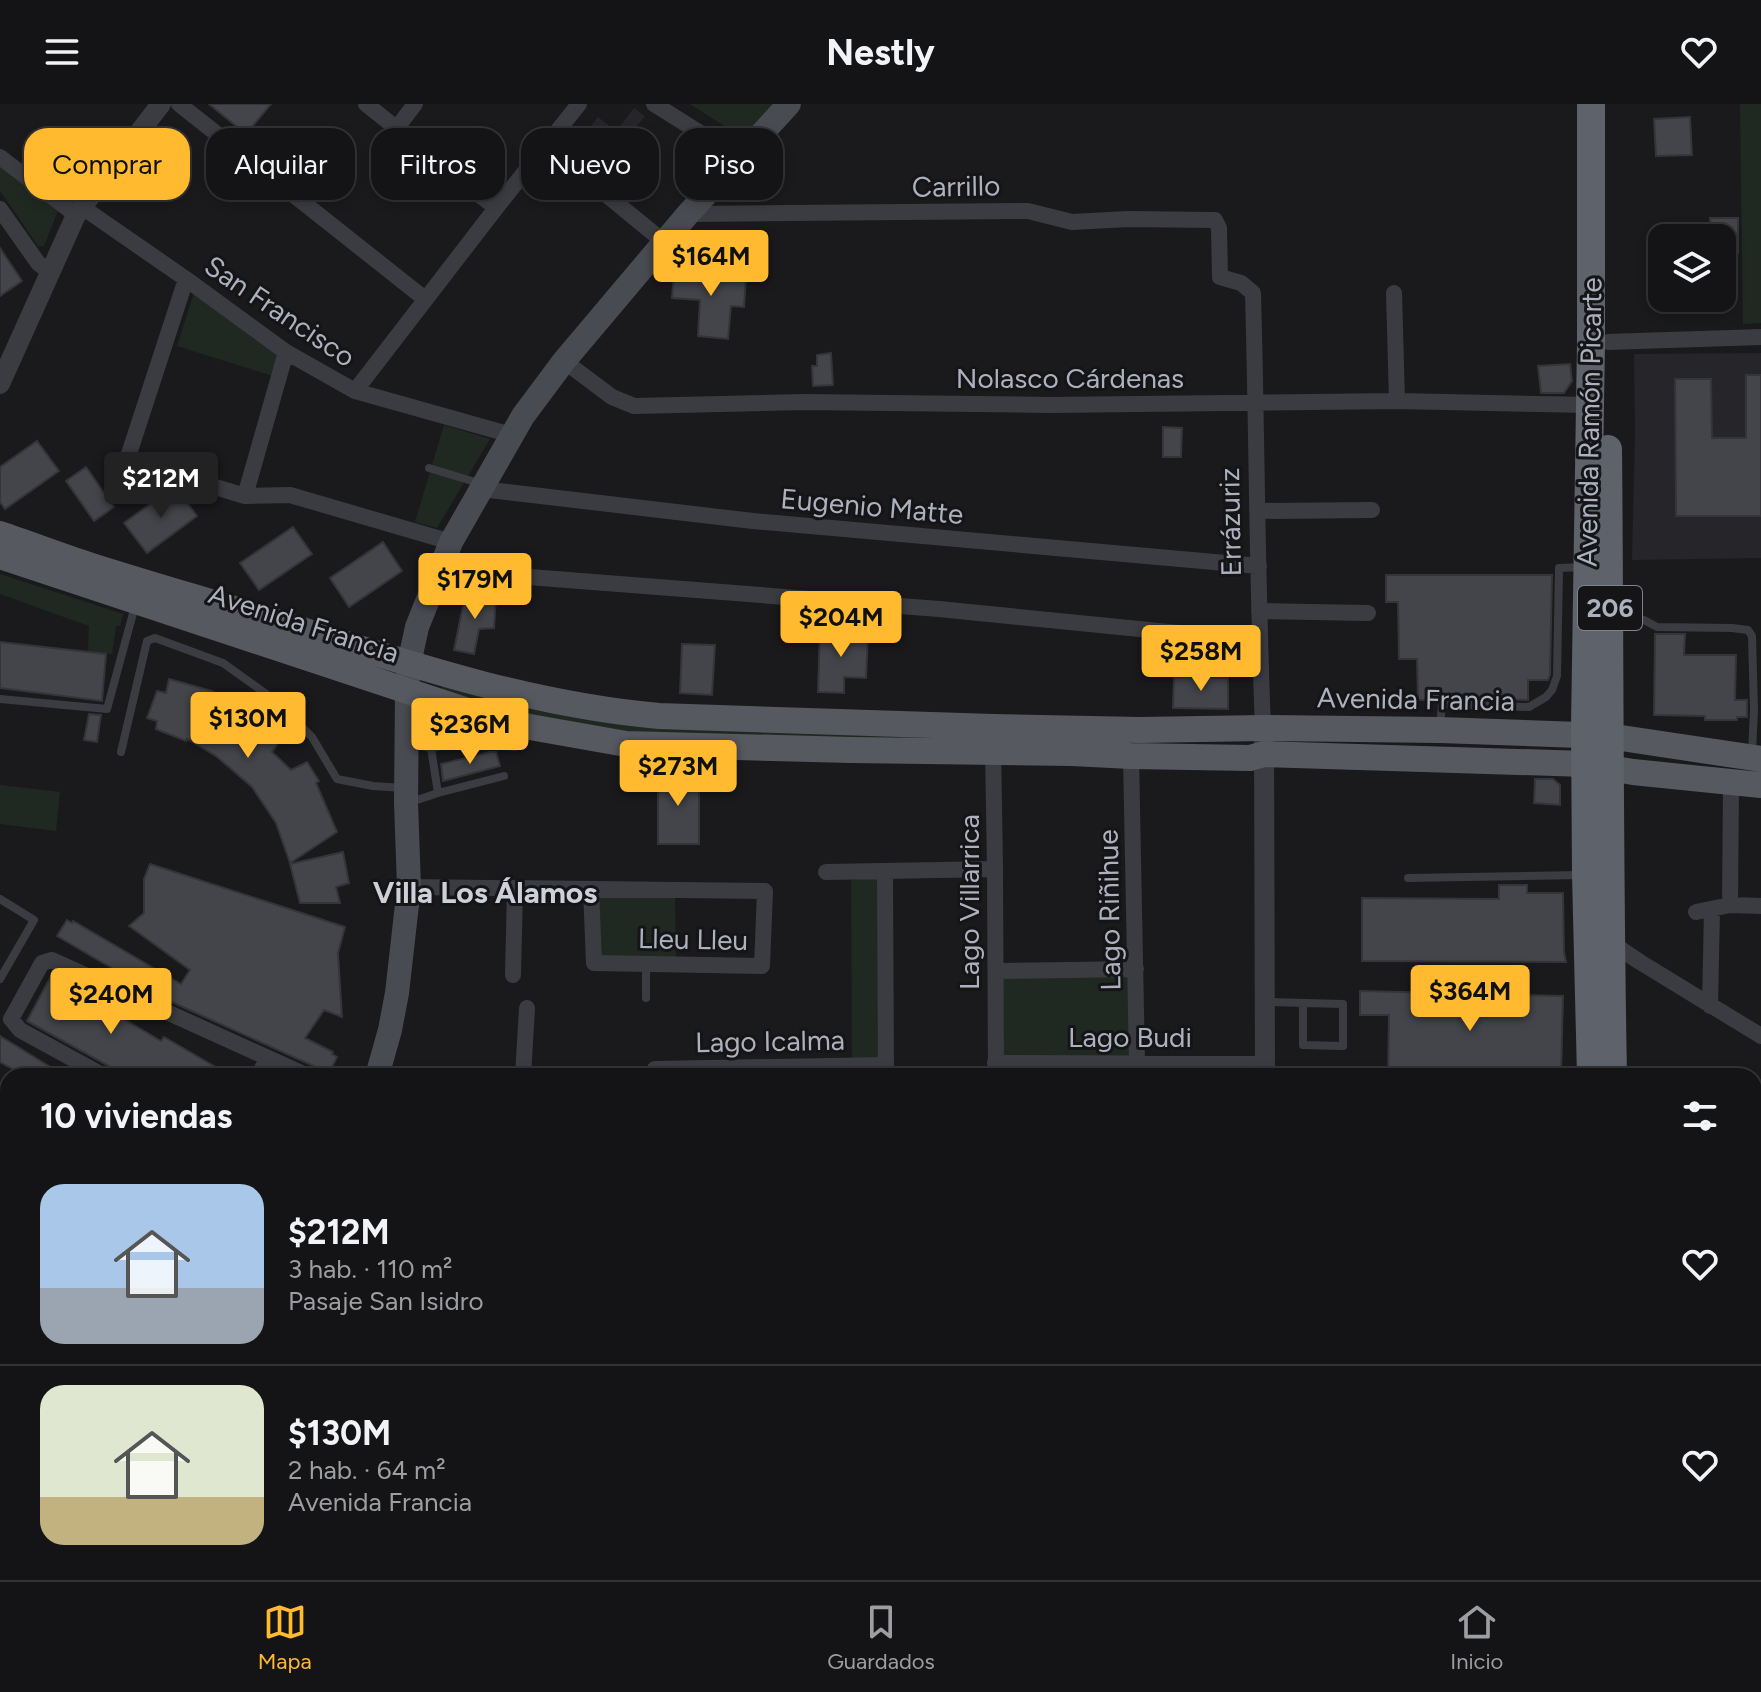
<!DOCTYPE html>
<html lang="es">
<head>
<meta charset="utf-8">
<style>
	body { margin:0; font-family:Figtree,sans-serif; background:#212123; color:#f1f3f6; height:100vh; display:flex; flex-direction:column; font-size:30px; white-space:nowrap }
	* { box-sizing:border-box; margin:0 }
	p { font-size:26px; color:#9d9ea1 }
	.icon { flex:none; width:44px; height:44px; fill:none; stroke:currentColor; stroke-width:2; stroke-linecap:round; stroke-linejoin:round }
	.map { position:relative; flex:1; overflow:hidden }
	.drawer { position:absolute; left:0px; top:964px; width:1762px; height:512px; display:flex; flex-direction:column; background:#141416; border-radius:24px 24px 0 0; box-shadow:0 4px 12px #0003,0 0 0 2px #333335 }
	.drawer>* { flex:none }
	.hud { position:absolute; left:24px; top:24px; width:800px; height:72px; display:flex; gap:16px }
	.controls { position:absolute; left:1648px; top:120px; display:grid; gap:16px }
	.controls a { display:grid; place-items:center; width:88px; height:88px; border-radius:16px; background:#141416; box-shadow:0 4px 12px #0003,0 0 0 2px #333335; font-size:40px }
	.price { position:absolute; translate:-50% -68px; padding:0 18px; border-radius:8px; background:#ffba30; color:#111; font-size:26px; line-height:52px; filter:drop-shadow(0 2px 4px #0008) }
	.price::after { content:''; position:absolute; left:50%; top:48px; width:24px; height:18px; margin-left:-12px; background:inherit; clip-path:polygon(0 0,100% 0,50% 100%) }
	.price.on { background:#222; color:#fff }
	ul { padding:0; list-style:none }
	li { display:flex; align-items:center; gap:24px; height:200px; padding:0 40px }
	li+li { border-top:2px solid #333335 }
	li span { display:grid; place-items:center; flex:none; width:224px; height:160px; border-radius:24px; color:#555 }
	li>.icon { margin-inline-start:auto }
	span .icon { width:96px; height:96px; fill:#fffc; stroke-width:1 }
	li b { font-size:34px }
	h2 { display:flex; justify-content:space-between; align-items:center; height:96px; padding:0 40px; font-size:34px }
	.pill { padding:0 28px; border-radius:24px; background:#141416; box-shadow:0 4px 12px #0003,0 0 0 2px #333335; font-size:28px; line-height:72px }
	.pill.on { background:#ffba30; color:#111 }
	header { display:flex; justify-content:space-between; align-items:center; height:104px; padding:0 40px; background:#141416; font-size:36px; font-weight:700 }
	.menu { display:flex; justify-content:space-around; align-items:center; height:112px; border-top:2px solid #333335; background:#141416; font-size:22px; color:#9d9ea1 }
	.menu a { display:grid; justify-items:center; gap:4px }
	.menu .on { color:#ffba30 }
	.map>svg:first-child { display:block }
	.built { fill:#26262a }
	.green { fill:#1f2921 }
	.building { fill:#44454a; stroke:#343439; stroke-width:2 }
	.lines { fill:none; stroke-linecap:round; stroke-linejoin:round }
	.service { stroke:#3b3c42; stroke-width:8 }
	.minor { stroke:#3b3c42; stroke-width:16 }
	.tertiary { stroke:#3b3c42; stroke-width:20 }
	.secondary { stroke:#494b52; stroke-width:24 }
	.primary { stroke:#575961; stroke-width:26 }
	.trunk { stroke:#5e626a; stroke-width:28 }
	.labels { text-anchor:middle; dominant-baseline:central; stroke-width:6; stroke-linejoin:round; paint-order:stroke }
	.shield { fill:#151518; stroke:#7f828c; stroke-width:2 }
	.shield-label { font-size:26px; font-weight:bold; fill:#acb1bd }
	.street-label { font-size:28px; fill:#acb1bd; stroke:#151518 }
	.neighbourhood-label { font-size:30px; font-weight:bold; fill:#cdd0d9; stroke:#151518 }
</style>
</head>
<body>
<header><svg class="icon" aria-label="menu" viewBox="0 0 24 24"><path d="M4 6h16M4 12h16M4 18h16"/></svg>Nestly<svg class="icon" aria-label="heart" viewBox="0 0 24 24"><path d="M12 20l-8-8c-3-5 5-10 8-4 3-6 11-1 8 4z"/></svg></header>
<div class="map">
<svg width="1761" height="1476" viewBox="0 0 1761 1476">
	<rect width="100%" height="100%" fill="#1a1a1d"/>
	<path class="built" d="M634,4l11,8 -18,23 18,13 -19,25 -47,-35 19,-25 18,14z
		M1761,249v205l-129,2 3,-126 -1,-80z
		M697,1468h157v8h-161z"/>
	<path class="green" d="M690,0h85l-32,34z
		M1740,0h21v219l-18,1z
		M0,62l58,45 -14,35h-6l-38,-55z
		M194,189l86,58 -7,25 -96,-30z
		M444,321l46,14 -53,89 -22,-6z
		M0,470l123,40 -3,12h-4l-4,28 -24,-2 1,-26 -89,-32z
		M442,579l529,50v10l-385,-13 -144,-38z
		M0,681l60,7 -4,39 -56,-7z
		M851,773l27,1v198h-26z
		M597,790l78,1 1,66 -75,-3z
		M1001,872h132l-1,82h-132z"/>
	<path class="building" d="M209,0h62l-25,30z
		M1690,13l2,38 -36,1 -2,-37z
		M1710,114h28v35h-16l-2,-21h-9z
		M0,144l22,33 -22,15z
		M674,166l72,5 -2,32 -13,-1 -3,33 -30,-3 2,-36 -28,-2z
		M831,249l2,32 -20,1 -1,-20h5v-11z
		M1570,260l2,17 -8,12h-23l-3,-27z
		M1746,271h15v141h-85l-1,-137h36l1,59h34z
		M1163,323l19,1 -1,29h-18z
		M37,337l22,30 -54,38 -5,-7v-35z
		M86,363l28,40 -20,14 -28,-40z
		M175,382l22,30 -50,37 -23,-30z
		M293,423l19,27 -53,36 -19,-27z
		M383,438l19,29 -53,36 -19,-29z
		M1386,471h166l-2,100 -2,5h-20v20l-86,-3 -5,3h-19l-1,-41h-18l-1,-57h-12z
		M465,492h31l-2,32 -15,1 -5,25 -20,-4z
		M820,523l25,1v6l23,1 -2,43 -22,-1v16l-26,-1z
		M1655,530h30l-1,21h52l-1,45h12v17h-10v3h-32v-4l-51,-1z
		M0,538l106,12 -4,47 -102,-13z
		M682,540l33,1 -3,50 -32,-2z
		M1174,573l54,1v31l-55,-1z
		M169,575l43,12 36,20 32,30 -8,11 19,18 16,-8 12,19 -3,2 21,49 -47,31 -14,-40 -24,-36 -36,-31 -29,-17 -1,2 -30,-12 1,-8 -10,-3 10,-27 9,2z
		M89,610l12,1 -4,27 -13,-2z
		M490,648h6l4,14 -57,15 -2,-17z
		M658,669h41v71h-41z
		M1535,675h18l7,6v20l-26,-2z
		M343,748l6,31 -13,4 4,16h-40l-10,-39z
		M150,760l195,63 -7,26 4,64 -18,-7 -19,28 28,14 -1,2 5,3 -8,16 -166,-75 -106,-62 10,-16 5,3 1,-2 108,63 9,-14 -61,-44 15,-13v-34z
		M1499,781h28v8h36l1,59 2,10 -204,-1v-63l137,1z
		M51,872l110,65 3,-4 50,29 -6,10h-86l-13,-10 -82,-45z
		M1360,887l203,5 -2,80h-173l1,-61h-29z
		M0,932l18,11 47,29h-40l-16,-9 -9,-5z"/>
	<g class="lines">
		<path class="service" d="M429,364l53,16
			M1615,518l29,-2 13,7 75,1 16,2 4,6 2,74 -2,42
			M0,595l107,10 28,-103
			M1440,623l2,-23 87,3 17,-10 6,-7 5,-14 2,-108 24,-1
			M463,638l1,-28
			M411,640l20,4 32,-6 53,5 12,-17
			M431,644l7,45
			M121,648l26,-111 8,-3 68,25 53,38 36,36 25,42 36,7 31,2
			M411,698l27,-9 66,-17
			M1408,774l173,-3
			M0,795l34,21 -34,59
			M646,894v-34
			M1266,898l77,2v42l-40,-1v-42
			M1754,1329l7,-2"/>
		<path class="minor" d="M179,0l246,195
			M366,0l130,104
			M654,0l78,49 6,5
			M396,25l19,-25
			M547,42l117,96
			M0,53l76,58
			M82,103l104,72 100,73 69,39 157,44
			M0,105l38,54 12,9
			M688,110l340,-3 44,11 56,-3 87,1 4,8 1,49 21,6 12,10c4,145 4,290 10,435
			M186,175l-59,181 118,36 45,-1 161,47
			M1394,189l3,108
			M1608,238l153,-5
			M564,257l48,36 22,9 170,-4 246,3 347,-4 193,4
			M355,287l141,-183 83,-104
			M481,385l272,32 506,45
			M245,392l41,-144
			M1257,407l115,-1
			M439,466l500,39 321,32
			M1259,507l109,2
			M993,642l2,123 1,207
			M1131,652l6,306
			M885,767l1,205
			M826,768l169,-3
			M409,783l356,4 -3,75 -168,-3 -3,-74
			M1730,801l1,-123
			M1696,808l34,-7 31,1
			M1610,838l30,20 121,74
			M996,867l140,-2
			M513,871l2,-85
			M1710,902l2,-96
			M995,959l270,1
			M104,972l-84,-46 -9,-11 31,-56 10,-3 256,116
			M258,972l9,-17
			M523,972l4,-68
			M653,972l2,-7 231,-4
			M0,1030l8,4
			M0,1182l8,-15
			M0,1384l8,5
			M1754,1421l7,-1
			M404,1468l16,8
			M883,1468l1,8
			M1142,1468v8
			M285,1476l4,-8
			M544,1476l4,-8
			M684,1476l4,-8"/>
		<path class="tertiary" d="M0,280l76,-169 85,-111
			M1264,636l1,336
			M0,1241l8,5
			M1273,1468v8"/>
		<path class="secondary" d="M377,972l13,-46 7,-37 12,-106 -3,-84 1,-112 2,-27 8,-37 34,-85 72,-126 41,-55 124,-147 101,-110
			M107,1476l5,-8"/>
		<path class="primary" d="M0,430c30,10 61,22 92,32 63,20 127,38 191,58 123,39 247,81 376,92l334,11 147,3 123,-2 177,2 168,6 153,23
			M0,452l465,154 65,17 96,17 225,6 221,3 59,3 119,2 14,-4 322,10 47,8 128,13"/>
		<path class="trunk" d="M1608,345c2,209 1,418 5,627
			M1591,972l-5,-201 -1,-149 6,-384v-238
			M1595,1468v8
			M1619,1468v8"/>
	</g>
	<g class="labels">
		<rect class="shield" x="1578" y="482" width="64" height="44" rx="6"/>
		<g class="shield-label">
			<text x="1610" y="504">206</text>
		</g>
		<g class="street-label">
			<text transform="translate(956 82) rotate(-1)">Carrillo</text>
			<text transform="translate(280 207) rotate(34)">San Francisco</text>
			<text x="1070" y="274">Nolasco Cárdenas</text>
			<text transform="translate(1589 318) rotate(-89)">Avenida Ramón Picarte</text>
			<text transform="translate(872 402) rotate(5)">Eugenio Matte</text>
			<text transform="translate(1230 418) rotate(-91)">Errázuriz</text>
			<text transform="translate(304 519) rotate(18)">Avenida Francia</text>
			<text transform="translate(1416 595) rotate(1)">Avenida Francia</text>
			<text transform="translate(969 798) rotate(-90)">Lago Villarrica</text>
			<text transform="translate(1109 806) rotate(-91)">Lago Riñihue</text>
			<text transform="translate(693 835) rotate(1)">Lleu Lleu</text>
			<text x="1130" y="933">Lago Budi</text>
			<text transform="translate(770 937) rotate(-1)">Lago Icalma</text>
		</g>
		<g class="neighbourhood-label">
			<text x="485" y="788">Villa Los Álamos</text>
		</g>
	</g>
</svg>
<div class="controls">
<a><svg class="icon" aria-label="layers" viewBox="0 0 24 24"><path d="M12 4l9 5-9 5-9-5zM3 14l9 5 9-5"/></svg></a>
</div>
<b class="price" style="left:711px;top:194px">$164M</b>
<b class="price on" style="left:161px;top:416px">$212M</b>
<b class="price" style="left:475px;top:517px">$179M</b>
<b class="price" style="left:841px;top:555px">$204M</b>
<b class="price" style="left:1201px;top:589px">$258M</b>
<b class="price" style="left:248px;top:656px">$130M</b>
<b class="price" style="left:470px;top:662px">$236M</b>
<b class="price" style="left:678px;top:704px">$273M</b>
<b class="price" style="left:1470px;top:929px">$364M</b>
<b class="price" style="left:111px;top:932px">$240M</b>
<div class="hud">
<a class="pill on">Comprar</a>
<a class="pill">Alquilar</a>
<a class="pill">Filtros</a>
<a class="pill">Nuevo</a>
<a class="pill">Piso</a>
</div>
<section class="drawer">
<h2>10 viviendas<svg class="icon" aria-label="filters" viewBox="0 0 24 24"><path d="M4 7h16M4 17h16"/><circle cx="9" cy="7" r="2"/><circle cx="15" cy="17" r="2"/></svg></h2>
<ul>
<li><span style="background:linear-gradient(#a9c7e8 65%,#9aa5b1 0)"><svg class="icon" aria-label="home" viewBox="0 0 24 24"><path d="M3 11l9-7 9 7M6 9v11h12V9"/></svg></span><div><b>$212M</b><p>3 hab. · 110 m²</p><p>Pasaje San Isidro</p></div><svg class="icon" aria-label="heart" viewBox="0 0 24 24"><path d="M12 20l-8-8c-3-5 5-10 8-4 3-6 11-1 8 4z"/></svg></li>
<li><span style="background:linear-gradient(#dfe7d0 70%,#c2b280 0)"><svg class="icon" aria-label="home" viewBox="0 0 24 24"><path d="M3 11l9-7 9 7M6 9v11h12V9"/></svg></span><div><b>$130M</b><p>2 hab. · 64 m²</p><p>Avenida Francia</p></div><svg class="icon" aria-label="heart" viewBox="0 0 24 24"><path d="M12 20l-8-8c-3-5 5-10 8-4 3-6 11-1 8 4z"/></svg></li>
</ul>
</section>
</div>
<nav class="menu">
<a class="on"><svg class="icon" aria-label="map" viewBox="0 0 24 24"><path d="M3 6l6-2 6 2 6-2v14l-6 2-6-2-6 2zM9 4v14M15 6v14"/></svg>Mapa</a>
<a><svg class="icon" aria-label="saved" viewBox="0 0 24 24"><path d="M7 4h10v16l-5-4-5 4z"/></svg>Guardados</a>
<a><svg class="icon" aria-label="home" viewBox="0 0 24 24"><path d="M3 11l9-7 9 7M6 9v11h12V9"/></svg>Inicio</a>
</nav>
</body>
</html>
